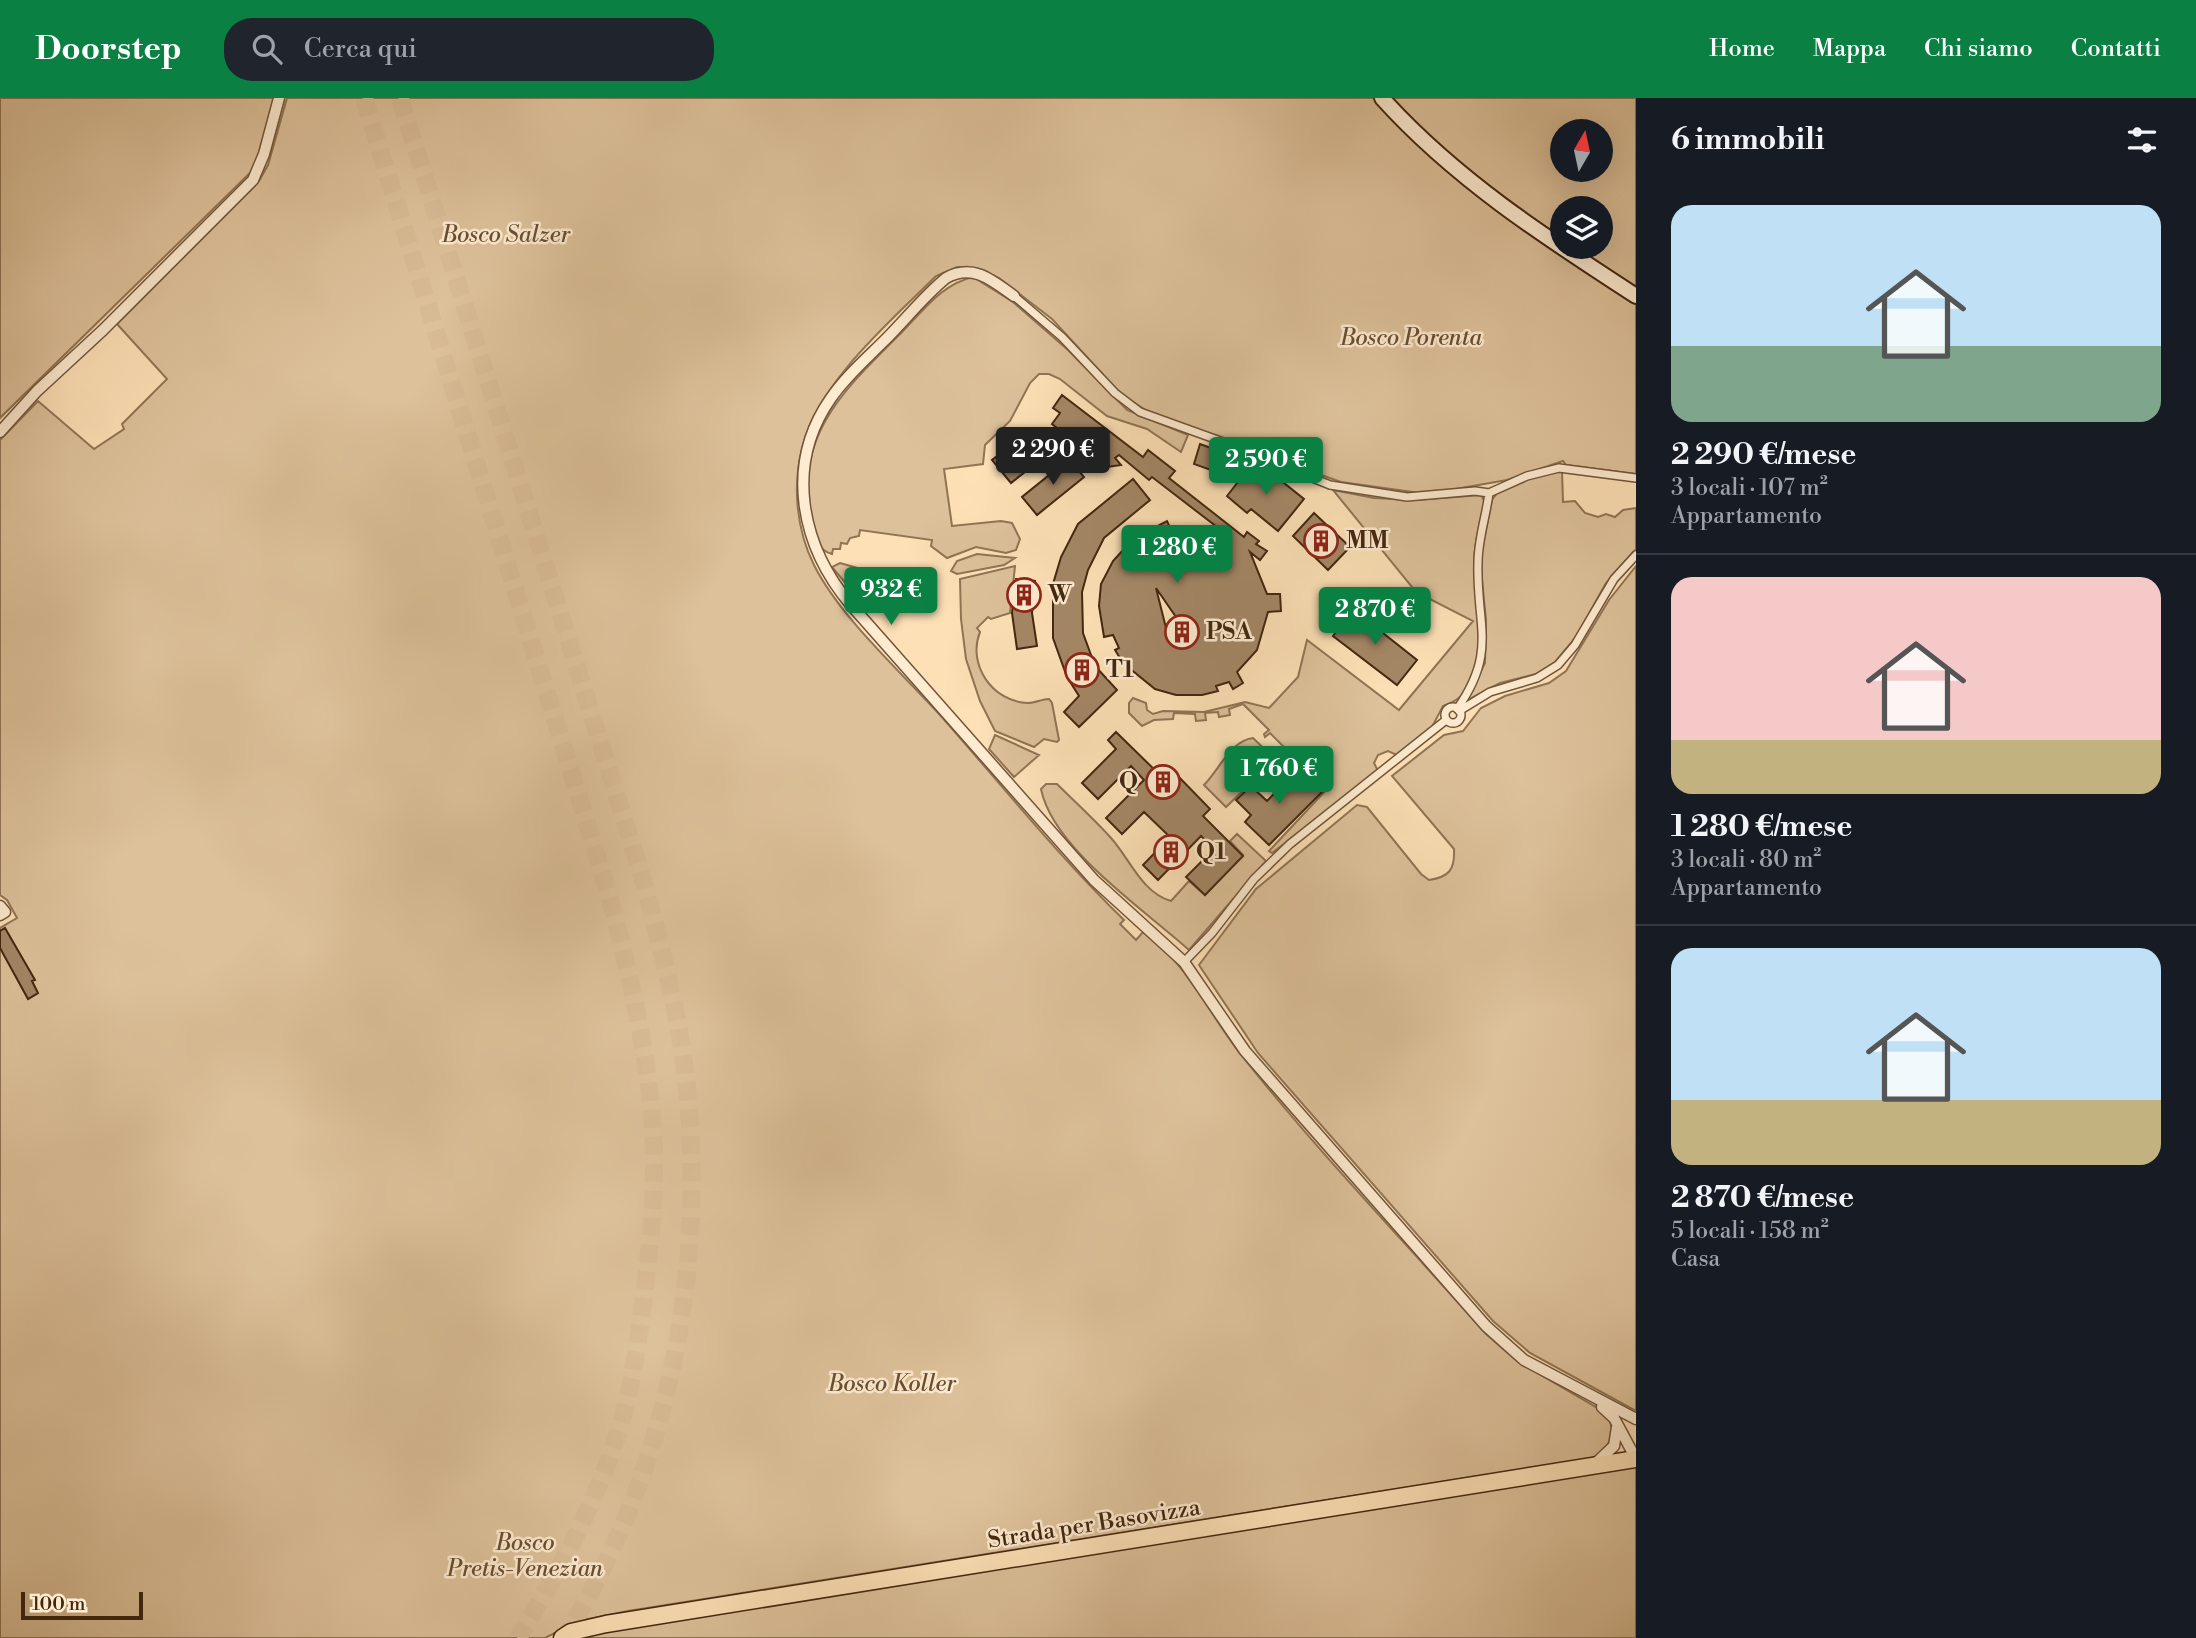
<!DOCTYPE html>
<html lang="it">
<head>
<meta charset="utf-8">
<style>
	body { margin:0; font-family:"Libre Bodoni",serif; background:#20242c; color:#f1f3f6; height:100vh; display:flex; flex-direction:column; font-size:26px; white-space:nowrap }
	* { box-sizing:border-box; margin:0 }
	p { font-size:23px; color:#9ea1a6 }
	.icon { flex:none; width:38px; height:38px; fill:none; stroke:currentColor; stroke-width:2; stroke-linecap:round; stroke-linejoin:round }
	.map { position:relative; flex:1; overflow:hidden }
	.sheet { display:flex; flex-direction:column; background:#171b24; width:560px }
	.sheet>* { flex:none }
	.needle { width:46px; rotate:9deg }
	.controls { position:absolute; left:1550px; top:21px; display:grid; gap:14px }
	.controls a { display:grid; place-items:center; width:63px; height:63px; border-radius:50%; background:#171b24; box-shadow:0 7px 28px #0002; font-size:35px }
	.scale { position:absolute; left:21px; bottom:18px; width:122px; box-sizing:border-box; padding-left:7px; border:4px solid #43270f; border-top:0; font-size:19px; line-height:24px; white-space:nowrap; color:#43270f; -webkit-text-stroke:5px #feebd0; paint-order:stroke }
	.price { position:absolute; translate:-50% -60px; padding:0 16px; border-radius:7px; background:#0b8043; color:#fff; font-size:23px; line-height:46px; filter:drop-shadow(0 2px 4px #0008) }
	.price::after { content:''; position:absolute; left:50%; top:42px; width:21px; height:16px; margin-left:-10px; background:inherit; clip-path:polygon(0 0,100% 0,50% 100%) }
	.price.selected { background:#222; color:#fff }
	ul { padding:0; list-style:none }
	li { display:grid; align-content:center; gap:14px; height:371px; padding:0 35px }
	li+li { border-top:2px solid #363941 }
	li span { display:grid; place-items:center; height:217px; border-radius:21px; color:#555 }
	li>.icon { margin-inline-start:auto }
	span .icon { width:126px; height:126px; fill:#fffc; stroke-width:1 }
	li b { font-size:30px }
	h2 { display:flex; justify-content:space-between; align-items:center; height:84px; padding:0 35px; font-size:30px }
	header { display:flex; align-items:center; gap:42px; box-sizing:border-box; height:98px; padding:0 35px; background:#0b8043; color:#fff }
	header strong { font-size:33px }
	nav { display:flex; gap:38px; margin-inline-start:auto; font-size:24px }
	.search { width:490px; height:63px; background:#20242c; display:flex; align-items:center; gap:18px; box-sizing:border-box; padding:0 24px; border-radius:28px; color:#9ea1a6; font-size:26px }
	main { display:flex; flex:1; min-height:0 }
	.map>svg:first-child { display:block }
	.green { fill:#ddc19a; stroke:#907454; stroke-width:2; fill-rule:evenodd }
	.building { fill:#a48766; stroke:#43270f; stroke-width:2; fill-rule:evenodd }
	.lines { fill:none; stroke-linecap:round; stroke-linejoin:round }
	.motorway-tunnel { stroke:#d8bb95; stroke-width:18; stroke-dasharray:18 9; stroke-linecap:butt }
	.pedestrian-casing { stroke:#725539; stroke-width:10 }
	.minor-casing { stroke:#725539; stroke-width:13 }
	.secondary-casing { stroke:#43270f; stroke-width:18 }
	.primary-casing { stroke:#43270f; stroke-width:19 }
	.pedestrian { stroke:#feebd0; stroke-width:7 }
	.minor { stroke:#feebd0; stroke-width:10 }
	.secondary { stroke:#feebd0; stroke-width:14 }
	.primary { stroke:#fde0b6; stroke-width:16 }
	.labels { text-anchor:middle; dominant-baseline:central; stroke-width:5; stroke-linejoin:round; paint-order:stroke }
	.park-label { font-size:23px; font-style:italic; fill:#6a4e32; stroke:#feebd0 }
	.poi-label { font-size:23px; font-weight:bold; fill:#43270f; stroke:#feebd0; text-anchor:start }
	.street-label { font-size:23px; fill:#43270f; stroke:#feebd0 }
</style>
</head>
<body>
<header>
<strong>Doorstep</strong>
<div class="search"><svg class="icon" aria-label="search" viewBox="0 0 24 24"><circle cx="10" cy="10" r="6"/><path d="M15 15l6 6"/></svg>Cerca qui</div>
<nav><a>Home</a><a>Mappa</a><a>Chi siamo</a><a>Contatti</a></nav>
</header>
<main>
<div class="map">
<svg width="1636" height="1540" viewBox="0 0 1636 1540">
	<rect width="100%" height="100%" fill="#fde0b6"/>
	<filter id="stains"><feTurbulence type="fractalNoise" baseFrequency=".00286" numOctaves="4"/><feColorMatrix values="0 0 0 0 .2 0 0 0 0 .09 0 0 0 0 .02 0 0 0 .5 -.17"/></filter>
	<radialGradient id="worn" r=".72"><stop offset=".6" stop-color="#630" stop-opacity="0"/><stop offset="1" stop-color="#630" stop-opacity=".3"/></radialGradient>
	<path class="green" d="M0,0h274l-19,70 -255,250z
		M287,0h1089l87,85 30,24 143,97v170l-70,-9 -3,-4 -56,19 -80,14 -86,-12 -189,-68 -30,-19 -70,-76 -53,-41 -23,-10 -19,-1 -21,9c-46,46 -116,105 -133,169 -11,39 -7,84 11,120 26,52 86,106 126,150 61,69 118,141 184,205l-4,4 16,16 7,-8c48,35 64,80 99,124 76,96 163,186 244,278l31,27 89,52c11,20 6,28 -8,44l-970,154 -49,10 -34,17h-545v-710l17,-10 -10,-18 -7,-5v-455l38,-39 56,48 30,-20 -2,-5 45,-45 -50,-55 142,-143 9,-16z
		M1388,0h248v191l-68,-42h33v-39h-38v35l-85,-61zM1563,33h38v39h-38z
		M973,179l40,25 55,48 59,60 61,25 -7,17 -34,-23 -40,-13 -47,-37 -11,-5h-10l-9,9 -20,38 -25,24 -2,19 -39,5 8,57 49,-5 11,2 8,16 -4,11 -10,3 -30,-6 -29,11 -16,-12 1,-6 -72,-10 -1,6 -9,2 -3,6 -6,-1 -1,6h-7l-1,5c-15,-4 -15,-16 -19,-29 -24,-87 34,-138 89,-193 22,-22 40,-48 71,-55z
		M1562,373l1,31 12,-1 10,12 13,4 8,-3 9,3 8,-7 13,-2v41l-30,34 -30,54 -21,25 -19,12 -36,9 -34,18 19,-38 1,-43 -6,-60 12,-60c11,-20 49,-25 70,-29z
		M1333,392l41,8 42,2 65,-5 4,7c-6,21 -11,42 -11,64 0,42 25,123 -31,140l-11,21 -35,28 -9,-4 -10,4 -4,8 4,8 -106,82 -3,-2 60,-64 -42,-39 -61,59 -22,-22c16,-16 26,-44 49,-47l21,20 9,-12 -13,-13 -5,4 -1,-3 5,-4 -26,-26 -14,5 1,6 -11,2 -1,-5 -13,1 1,7 -10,1 -1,-7 -21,-1 -1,6 -19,1 -12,6 -13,-13v-10l4,-5 13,5 1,7 6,4 10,-3 41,1 41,-10 24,6 29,-31 9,-37 92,70 74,-89 -57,-29z
		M977,456l38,4 -11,7 -47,9 -6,-3 6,-10z
		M840,465l25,7 1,4h-6l-2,21 6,2 -2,6 -30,-36z
		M1015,468l-5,47 -19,6 -3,-2 -11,11 3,4c-13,32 12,70 48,71 7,0 14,-4 21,-4l3,4 7,37 -2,2 -13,-3 -10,8 -39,-16 -15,-30 -14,-42 -5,-40 -1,-40z
		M1636,468v845l-106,-58 -37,-32 -235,-268 -59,-88 57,-76 101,-84 10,2 54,67 8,6c20,-3 26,-10 25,-31l-62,-73 52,-41 19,-4 18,-23 24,-12 44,-13 17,-12 43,-71z
		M995,637l44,20 -25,22 -25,-28z
		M1046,686h11c18,18 37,35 54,54 19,21 31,55 60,63l18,-20 16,14 38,-40 -13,-14 7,-7 29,27 -77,89c-44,-40 -136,-101 -148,-161z
		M1636,1369v171h-1061l80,-16z"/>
	<path class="building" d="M1062,297l81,62 5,-7 27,21 -6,7 75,59 3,-5 12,9 -3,3 11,7 -7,9 -10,-8 17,42h13l1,17 -13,1 -11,38 -20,22 6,11 -10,6 -4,-7 -13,4 2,5 -16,4h-26l-21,-6 -32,-26 -8,-13 4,-2 -6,-13 -9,2 -5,-31 2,-22 12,-23 21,-23 33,-17 6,13 20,-3 37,6 -78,-60 -3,3 -30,-25 -4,3 6,7 -14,2 -55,-43 8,-11 -7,-5zM1156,490l22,32 -11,12z
		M1200,346l30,11 -8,19 -28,-10z
		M1012,347l18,23 -19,15 -19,-23z
		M1069,361l15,18 -47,38 -15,-18z
		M1252,366l20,15 2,-4 30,24 -26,32 -27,-22 -4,4 -20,-17z
		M1133,381l17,21 -46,38 -16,32 -6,22 1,41 12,33 22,24 -38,37 -15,-15 15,-16 -12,-19 -14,-39v-54l8,-27 17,-33z
		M1314,415l36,34 -22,23 -35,-34z
		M1016,481l19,2 -3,32 5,33 -20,3 -5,-36z
		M1353,512l18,10 -2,2 48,38 -20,25 -64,-49z
		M1116,634l48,47 9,-8 37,38 -7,7 40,40 -38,39 -19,-18 28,-28 -13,-13 -43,44 -15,-15 27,-28 -26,-25 -22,22 -16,-16 38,-38 -13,-14 -33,33 -16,-16 34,-34 -8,-9z
		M1299,670l24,23 -54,54 -24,-23 6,-7 -15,-15 15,-14 16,15z
		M5,830l30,52 -3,1 6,12 -10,6 -28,-51v-17z"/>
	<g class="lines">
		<path class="motorway-tunnel" d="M364,0l245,797c23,88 45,180 45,272 0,46 -5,91 -11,137 -6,45 -12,91 -27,135 -23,70 -59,136 -98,199
			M400,0l245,788c15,58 31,117 39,176 26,198 -14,407 -120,576"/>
		<g class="pedestrian-casing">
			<path id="pedestrian" d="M1014,198l48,41 53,56 25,19 86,31 104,42 77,12 68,-6 14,2 38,-17 32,-8 77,10
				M1445 617a8 8 0 1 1 16 0a8 8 0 1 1-16 0Z
				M1457,611c41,-58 19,-84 21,-146 0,-24 8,-46 11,-70
				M1459,613l31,-19 47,-14 21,-13 17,-20 39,-66 22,-24
				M1184,864l28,-29 42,-54 36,-35 156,-124"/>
		</g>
		<g class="minor-casing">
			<path id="minor" d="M1014,198c-22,-16 -41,-33 -68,-18 -22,18 -40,41 -60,61 -19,19 -40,37 -55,59 -47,67 -30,148 20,207l243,275 90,82 61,89 241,275 38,34 112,59
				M0,334l37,-41 66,-61 150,-150 11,-26 15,-56
				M0,808l5,6 -5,3
				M1602,1309l12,11 22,41
				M1596,1365l18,-17 3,-19"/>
		</g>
		<g class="secondary-casing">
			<path id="secondary" d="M1382,0c73,81 163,139 254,198"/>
		</g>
		<g class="primary-casing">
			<path id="primary" d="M562,1540l9,-6 35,-8 1030,-165"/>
		</g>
		<use href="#pedestrian" class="pedestrian"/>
		<use href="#minor" class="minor"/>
		<use href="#secondary" class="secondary"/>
		<use href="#primary" class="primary"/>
	</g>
	<defs>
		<g id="building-ring" transform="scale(1.75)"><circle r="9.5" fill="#feebd0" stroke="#8f2418" stroke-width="1.5"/><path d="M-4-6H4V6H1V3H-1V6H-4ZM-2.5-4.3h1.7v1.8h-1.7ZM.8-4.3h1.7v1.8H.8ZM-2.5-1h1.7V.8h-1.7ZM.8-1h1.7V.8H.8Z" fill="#8f2418"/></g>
	</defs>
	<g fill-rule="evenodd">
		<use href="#building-ring" x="1321" y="443"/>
		<use href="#building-ring" x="1024" y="497"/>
		<use href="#building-ring" x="1182" y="534"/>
		<use href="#building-ring" x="1082" y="572"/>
		<use href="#building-ring" x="1163" y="684"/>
		<use href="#building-ring" x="1171" y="754"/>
	</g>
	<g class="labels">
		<g class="park-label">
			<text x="506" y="137">Bosco Salzer</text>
			<text x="1411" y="240">Bosco Porenta</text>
			<text x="892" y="1286">Bosco Koller</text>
			<text x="525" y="1445">Bosco<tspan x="525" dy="26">Pretis-Venezian</tspan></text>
		</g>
		<g class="poi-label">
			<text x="1346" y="443">MM</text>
			<text x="1048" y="497">W</text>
			<text x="1206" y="534">PSA</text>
			<text x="1106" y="572">T1</text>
			<text x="1138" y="684" text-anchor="end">Q</text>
			<text x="1196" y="754">Q1</text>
		</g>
		<g class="street-label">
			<text transform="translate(1094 1426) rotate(-9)">Strada per Basovizza</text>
		</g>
	</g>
	<rect width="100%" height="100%" filter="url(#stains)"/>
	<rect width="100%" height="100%" fill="url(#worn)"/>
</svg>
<div class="controls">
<a><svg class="needle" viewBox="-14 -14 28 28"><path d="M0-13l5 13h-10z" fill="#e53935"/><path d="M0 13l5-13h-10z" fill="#9ea1a6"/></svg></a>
<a><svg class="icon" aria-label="layers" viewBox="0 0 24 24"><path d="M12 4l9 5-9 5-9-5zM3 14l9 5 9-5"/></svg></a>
</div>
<div class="scale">100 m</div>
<b class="price selected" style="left:1053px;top:389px">2 290 €</b>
<b class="price" style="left:1266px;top:399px">2 590 €</b>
<b class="price" style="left:1177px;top:487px">1 280 €</b>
<b class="price" style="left:891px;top:529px">932 €</b>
<b class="price" style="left:1375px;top:549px">2 870 €</b>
<b class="price" style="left:1279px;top:708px">1 760 €</b>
</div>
<section class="sheet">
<h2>6 immobili<svg class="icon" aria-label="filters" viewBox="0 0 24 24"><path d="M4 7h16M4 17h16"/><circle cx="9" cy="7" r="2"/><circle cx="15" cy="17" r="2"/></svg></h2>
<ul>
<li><span style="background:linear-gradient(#bfe0f5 65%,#7fa58c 0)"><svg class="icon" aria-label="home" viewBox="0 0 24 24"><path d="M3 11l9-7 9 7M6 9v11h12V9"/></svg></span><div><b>2 290 €/mese</b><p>3 locali · 107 m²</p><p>Appartamento</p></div></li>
<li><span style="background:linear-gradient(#f6c9c9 75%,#c2b280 0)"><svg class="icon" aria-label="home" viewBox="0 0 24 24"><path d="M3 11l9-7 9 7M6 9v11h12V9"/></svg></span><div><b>1 280 €/mese</b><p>3 locali · 80 m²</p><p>Appartamento</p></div></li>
<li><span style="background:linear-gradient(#bfe0f5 70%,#c2b280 0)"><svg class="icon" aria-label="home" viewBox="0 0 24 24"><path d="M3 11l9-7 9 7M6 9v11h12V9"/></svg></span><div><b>2 870 €/mese</b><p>5 locali · 158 m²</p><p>Casa</p></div></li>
</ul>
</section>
</main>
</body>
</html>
